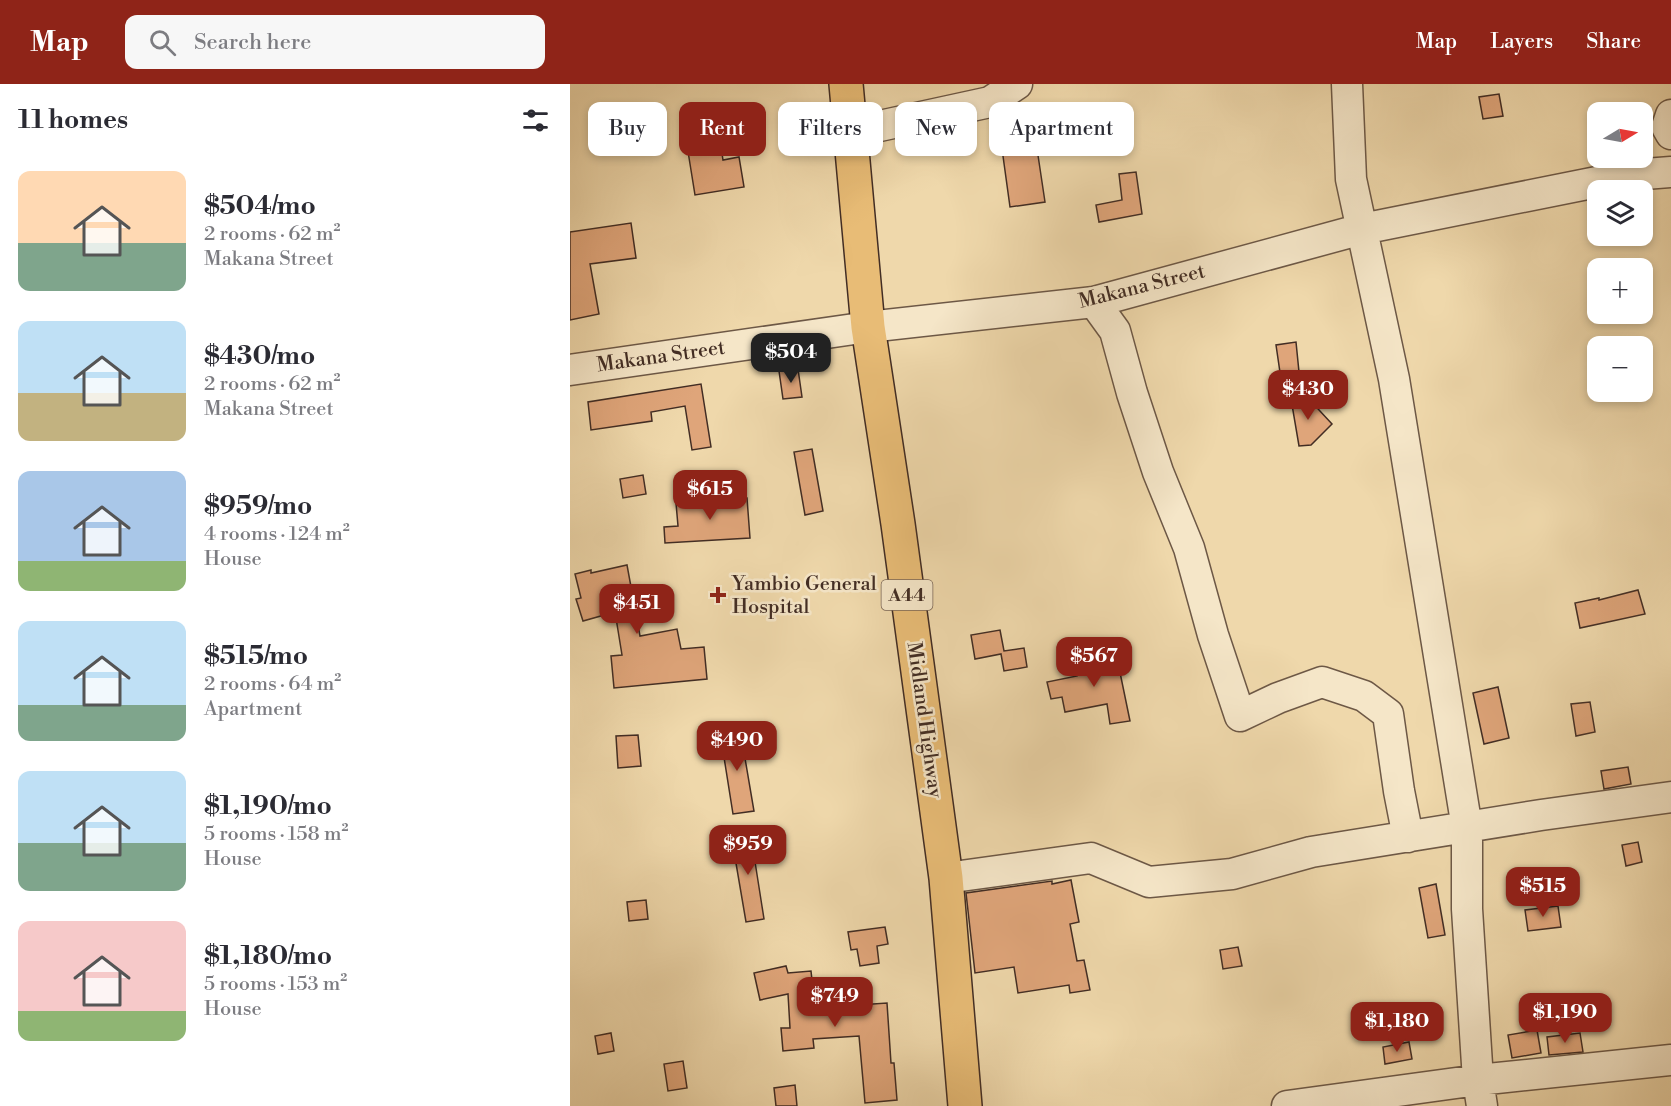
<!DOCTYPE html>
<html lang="en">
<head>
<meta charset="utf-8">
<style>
	body { margin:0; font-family:"Libre Bodoni",serif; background:#f7f7f7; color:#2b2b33; height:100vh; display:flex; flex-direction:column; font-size:22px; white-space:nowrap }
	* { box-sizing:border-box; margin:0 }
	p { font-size:20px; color:#7c7c81 }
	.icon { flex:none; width:33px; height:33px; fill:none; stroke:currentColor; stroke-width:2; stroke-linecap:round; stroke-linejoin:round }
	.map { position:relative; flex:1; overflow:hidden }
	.details { display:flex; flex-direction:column; background:#fff; width:570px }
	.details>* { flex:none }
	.hud { position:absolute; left:18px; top:18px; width:570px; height:54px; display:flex; gap:12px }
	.needle { width:39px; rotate:80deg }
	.fabs { position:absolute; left:1017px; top:18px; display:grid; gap:12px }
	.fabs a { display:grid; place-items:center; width:66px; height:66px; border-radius:12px; background:#fff; box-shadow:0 3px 9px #0003; font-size:30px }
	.price { position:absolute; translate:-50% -51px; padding:0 14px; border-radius:12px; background:#8f2418; color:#fff; font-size:20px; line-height:39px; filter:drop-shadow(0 2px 3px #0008) }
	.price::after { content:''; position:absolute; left:50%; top:36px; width:18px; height:14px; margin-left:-9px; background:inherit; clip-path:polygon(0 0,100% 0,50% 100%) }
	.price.active { background:#222; color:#fff }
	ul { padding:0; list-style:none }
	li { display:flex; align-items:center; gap:18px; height:150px; padding:0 18px }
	li span { display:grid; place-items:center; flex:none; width:168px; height:120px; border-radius:12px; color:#555 }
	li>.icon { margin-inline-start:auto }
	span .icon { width:72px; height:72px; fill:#fffc; stroke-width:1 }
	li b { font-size:26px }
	h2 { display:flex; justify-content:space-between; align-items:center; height:72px; padding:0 18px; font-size:26px }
	.pill { padding:0 21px; border-radius:12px; background:#fff; box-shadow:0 3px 9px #0003; font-size:21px; line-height:54px }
	.pill.active { background:#8f2418; color:#fff }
	header { display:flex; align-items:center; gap:36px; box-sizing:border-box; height:84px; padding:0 30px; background:#8f2418; color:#fff }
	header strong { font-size:28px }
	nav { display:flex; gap:33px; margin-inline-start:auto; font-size:21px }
	.search { width:420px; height:54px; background:#f7f7f7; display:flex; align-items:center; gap:15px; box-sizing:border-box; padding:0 21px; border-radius:12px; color:#7c7c81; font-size:22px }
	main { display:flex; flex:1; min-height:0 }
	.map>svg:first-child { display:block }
	.building { fill:#dfa57a; stroke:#422d24; stroke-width:1.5 }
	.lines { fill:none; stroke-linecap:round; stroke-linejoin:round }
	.minor-casing { stroke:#6d5846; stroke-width:33 }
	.major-casing { stroke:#422d24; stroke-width:36 }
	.minor { stroke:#f5e6c8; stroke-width:30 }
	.major { stroke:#e8bc76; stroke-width:33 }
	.poi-dot { fill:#8f2418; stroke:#f5e6c8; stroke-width:2 }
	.labels { text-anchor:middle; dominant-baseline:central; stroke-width:5; stroke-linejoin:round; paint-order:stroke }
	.shield { fill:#f5e6c8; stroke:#786455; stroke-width:1.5 }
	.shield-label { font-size:18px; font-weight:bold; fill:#422d24 }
	.street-label { font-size:20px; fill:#422d24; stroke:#f5e6c8 }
	.poi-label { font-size:20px; fill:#422d24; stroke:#f5e6c8; text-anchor:start }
</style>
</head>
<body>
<header>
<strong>Map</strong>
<div class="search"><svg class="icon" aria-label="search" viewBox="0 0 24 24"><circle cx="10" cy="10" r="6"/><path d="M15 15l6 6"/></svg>Search here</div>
<nav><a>Map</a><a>Layers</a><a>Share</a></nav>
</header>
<main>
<section class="details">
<h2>11 homes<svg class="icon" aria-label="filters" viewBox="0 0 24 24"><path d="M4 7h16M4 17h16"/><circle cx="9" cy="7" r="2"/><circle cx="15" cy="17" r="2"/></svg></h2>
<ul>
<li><span style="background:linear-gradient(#ffd9b3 60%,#7fa58c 0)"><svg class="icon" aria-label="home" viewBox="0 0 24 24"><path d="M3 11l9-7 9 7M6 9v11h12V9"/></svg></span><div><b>$504/mo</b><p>2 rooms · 62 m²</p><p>Makana Street</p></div></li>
<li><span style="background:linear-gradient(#bfe0f5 60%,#c2b280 0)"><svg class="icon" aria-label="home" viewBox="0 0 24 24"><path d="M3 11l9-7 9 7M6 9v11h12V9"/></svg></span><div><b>$430/mo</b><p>2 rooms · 62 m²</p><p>Makana Street</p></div></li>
<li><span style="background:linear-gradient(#a9c7e8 75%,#8fb573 0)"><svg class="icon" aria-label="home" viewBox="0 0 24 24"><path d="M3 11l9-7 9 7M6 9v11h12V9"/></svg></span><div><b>$959/mo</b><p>4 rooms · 124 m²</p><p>House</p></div></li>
<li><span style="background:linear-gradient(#bfe0f5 70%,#7fa58c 0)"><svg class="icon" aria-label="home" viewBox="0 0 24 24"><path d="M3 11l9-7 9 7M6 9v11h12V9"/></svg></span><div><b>$515/mo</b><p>2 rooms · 64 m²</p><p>Apartment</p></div></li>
<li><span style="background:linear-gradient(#bfe0f5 60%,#7fa58c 0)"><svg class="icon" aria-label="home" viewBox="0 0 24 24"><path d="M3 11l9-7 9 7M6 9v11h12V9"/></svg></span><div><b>$1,190/mo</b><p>5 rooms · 158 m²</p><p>House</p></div></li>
<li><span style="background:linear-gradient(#f6c9c9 75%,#8fb573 0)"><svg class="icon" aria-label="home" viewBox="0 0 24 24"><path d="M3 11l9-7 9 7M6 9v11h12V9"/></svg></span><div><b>$1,180/mo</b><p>5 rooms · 153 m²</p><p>House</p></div></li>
</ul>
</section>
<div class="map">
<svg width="1101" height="1022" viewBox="0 0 1101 1022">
	<rect width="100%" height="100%" fill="#efd8ab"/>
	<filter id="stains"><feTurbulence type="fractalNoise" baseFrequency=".00333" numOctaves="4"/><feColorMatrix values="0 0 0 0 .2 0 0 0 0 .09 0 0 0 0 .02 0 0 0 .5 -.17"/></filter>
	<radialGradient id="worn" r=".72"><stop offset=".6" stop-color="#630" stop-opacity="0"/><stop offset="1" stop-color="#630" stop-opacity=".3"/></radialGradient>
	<path class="building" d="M929,10l4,22 -20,3 -4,-22z
		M463,38l12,80 -35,5 -11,-80z
		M149,50l4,26 16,-3 5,30 -49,8 -9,-56z
		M566,88l6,42 -43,8 -3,-17 26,-5 -3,-26z
		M61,139l5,35 -46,6 9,50 -29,6v-88z
		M726,258l4,40 -18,4 -6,-41z
		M228,285l4,28 -19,2 -4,-28z
		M131,300l10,63 -19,3 -7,-44 -34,6 1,9 -61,9 -3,-28z
		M737,313l25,27 -21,21 -12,1 -8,-47z
		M242,365l11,62 -18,4 -11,-63z
		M73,391l3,19 -23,4 -3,-19z
		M177,414l3,40 -85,5 -1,-16 14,-1 -2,-23z
		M57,481l13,71 37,-7 4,20 23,-2 3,32 -93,9 -3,-32 11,-1 -7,-43 -32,9 -7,-22 5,-1 -6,-24 16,-4v3z
		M1068,506l7,24 -65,14 -5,-25 24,-5v2z
		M430,546l4,21 20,-3 3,19 -23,4 -3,-17 -26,5 -4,-24z
		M546,569l14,68 -20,3 -3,-20 -42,8 -3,-15 -11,2 -4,-17 30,-6 -3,-15z
		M928,603l11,51 -25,6 -11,-51z
		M1020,618l5,30 -19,4 -5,-32z
		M170,645l14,82 -21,3 -13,-82z
		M68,651l3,31 -23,2 -2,-32z
		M1058,683l3,17 -27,5 -3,-18z
		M180,746l14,89 -18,3 -15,-88z
		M1068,758l4,20 -16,4 -4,-21z
		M501,796l8,42 -9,2 7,37 7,-1 6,30 -20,3 -1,-8 -51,8 -4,-26 -39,6 -9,-80 86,-12v3z
		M866,800l9,51 -17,3 -9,-50z
		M76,816l2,19 -19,2 -2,-19z
		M988,822l3,21 -33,4 -3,-21z
		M315,843l3,17 -11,2 2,17 -19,3 -3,-17 -6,1 -3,-18z
		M668,863l4,19 -19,3 -3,-19z
		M216,882l2,7 23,-2 4,37 72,-5 4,60h3l3,37 -32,3 -6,-67 -46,3 1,9 -31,3 -2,-23h9l-2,-34 -28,6 -6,-27z
		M967,946l4,23 -29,5 -4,-23z
		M41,949l3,18 -16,3 -3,-18z
		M1010,949l3,19 -34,3 -2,-18z
		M839,958l3,17 -27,5 -2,-17z
		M113,977l4,27 -19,3 -4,-27z
		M225,1001l2,21h-21l-2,-18z"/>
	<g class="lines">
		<g class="minor-casing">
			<path id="minor" d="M777,0l4,95 43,200 73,449v81l11,171 4,26
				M1101,31l-4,12 4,7
				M282,48l138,-30 27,-18
				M524,218l21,29 17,62 26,79 31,76 24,87 27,81 38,-18 44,-16 42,14 24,18 11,77 9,46
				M0,286l298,-43 226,-25 268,-73 270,-54 39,-3
				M376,794l145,-20 58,24 83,-8 79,-22 230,-37 130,-18
				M717,1022l191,-26 193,-20"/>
		</g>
		<g class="major-casing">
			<path id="major" d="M276,0l22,243 30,197 48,354 19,228"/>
		</g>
		<use href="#minor" class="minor"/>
		<use href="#major" class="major"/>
	</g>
	<path class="poi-dot" d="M145 502h6v6h6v6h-6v6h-6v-6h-6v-6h6z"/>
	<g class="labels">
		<rect class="shield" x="311.5" y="496" width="51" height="30" rx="4.5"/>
		<g class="shield-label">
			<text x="337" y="511">A44</text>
		</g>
		<g class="street-label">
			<text transform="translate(572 203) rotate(-14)">Makana Street</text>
			<text transform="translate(91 273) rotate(-8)">Makana Street</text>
			<text transform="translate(354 636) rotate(82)">Midland Highway</text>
		</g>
		<g class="poi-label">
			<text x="162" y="500">Yambio General<tspan x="162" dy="23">Hospital</tspan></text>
		</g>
	</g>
	<rect width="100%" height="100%" filter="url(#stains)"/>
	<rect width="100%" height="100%" fill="url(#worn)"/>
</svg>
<div class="fabs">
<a><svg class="needle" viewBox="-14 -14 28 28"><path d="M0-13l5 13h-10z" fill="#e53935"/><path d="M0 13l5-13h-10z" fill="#7c7c81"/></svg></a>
<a><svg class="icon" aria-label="layers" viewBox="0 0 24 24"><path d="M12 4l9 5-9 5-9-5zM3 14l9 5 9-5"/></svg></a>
<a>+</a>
<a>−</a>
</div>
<b class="price active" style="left:221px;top:300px">$504</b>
<b class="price" style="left:738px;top:337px">$430</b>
<b class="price" style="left:140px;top:437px">$615</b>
<b class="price" style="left:67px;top:551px">$451</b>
<b class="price" style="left:524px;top:604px">$567</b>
<b class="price" style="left:167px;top:688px">$490</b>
<b class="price" style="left:178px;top:792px">$959</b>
<b class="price" style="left:973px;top:834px">$515</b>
<b class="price" style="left:265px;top:944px">$749</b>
<b class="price" style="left:995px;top:960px">$1,190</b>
<b class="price" style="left:827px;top:969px">$1,180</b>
<div class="hud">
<a class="pill">Buy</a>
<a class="pill active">Rent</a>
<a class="pill">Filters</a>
<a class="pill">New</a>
<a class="pill">Apartment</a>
</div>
</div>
</main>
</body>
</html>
